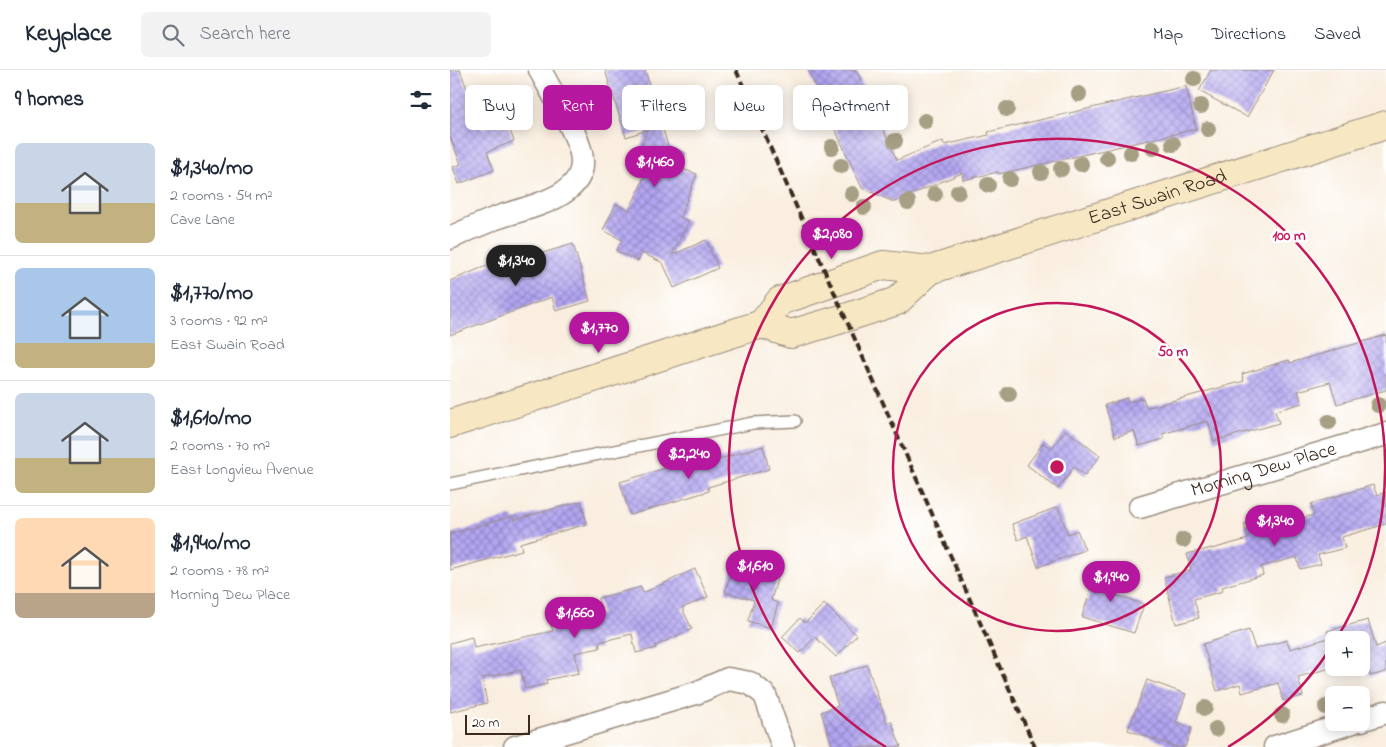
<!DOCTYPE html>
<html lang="en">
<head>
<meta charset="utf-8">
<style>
	body { margin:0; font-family:"Indie Flower",sans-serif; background:#f2f2f3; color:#1f2937; height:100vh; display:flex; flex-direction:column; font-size:19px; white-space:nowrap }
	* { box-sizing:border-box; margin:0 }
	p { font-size:16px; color:#747a83 }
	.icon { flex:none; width:28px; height:28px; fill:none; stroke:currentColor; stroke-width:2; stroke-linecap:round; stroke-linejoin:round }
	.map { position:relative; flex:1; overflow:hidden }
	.drawer { display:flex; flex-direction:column; background:#fff; width:450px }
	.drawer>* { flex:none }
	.hud { position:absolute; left:15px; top:15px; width:475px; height:45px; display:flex; gap:10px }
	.fabs { position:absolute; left:875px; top:561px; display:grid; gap:10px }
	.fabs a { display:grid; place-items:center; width:45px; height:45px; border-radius:8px; background:#fff; box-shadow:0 2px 12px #0003; font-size:25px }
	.scale { position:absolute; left:15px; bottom:12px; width:65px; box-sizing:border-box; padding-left:5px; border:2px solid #3b2a1e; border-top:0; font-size:14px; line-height:18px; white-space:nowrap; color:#3b2a1e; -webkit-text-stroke:4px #fff; paint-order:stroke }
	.price { position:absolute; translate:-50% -42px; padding:0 11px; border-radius:18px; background:#b5179e; color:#fff; font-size:16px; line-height:32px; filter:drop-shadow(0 1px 2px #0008) }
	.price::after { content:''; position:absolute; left:50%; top:30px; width:15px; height:11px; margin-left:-8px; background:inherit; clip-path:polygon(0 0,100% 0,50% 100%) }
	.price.on { background:#222; color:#fff }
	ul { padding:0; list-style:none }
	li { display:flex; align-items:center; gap:15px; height:125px; padding:0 15px }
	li+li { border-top:1px solid #e0e1e3 }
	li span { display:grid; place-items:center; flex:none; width:140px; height:100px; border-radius:8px; color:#555 }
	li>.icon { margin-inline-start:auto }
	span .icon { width:60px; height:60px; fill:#fffc; stroke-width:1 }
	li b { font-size:21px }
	h2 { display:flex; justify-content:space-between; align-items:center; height:60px; padding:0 15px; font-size:21px }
	.chip { padding:0 18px; border-radius:8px; background:#fff; box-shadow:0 2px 12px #0003; font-size:18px; line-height:45px }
	.chip.on { background:#b5179e; color:#fff }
	header { display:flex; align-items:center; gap:30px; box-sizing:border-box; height:70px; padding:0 25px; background:#fff; border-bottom:1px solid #e0e1e3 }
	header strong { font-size:24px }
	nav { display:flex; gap:28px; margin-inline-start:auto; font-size:18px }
	.search { width:350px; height:45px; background:#f2f2f3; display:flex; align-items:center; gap:12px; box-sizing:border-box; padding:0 18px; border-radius:8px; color:#747a83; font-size:19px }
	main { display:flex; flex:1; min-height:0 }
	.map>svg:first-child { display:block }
	.building { fill:url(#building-cross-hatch) }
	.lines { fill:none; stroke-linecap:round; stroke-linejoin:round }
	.lane-casing { stroke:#9a8c7e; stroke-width:14 }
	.street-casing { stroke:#9a8c7e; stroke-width:25 }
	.secondary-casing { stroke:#9a8c7e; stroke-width:30 }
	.lane { stroke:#fff; stroke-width:11 }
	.street { stroke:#fff; stroke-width:22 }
	.secondary { stroke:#f7e8c3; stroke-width:28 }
	.rail { stroke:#3b2a1e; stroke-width:4; stroke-dasharray:8 4; stroke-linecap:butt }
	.tree { fill:#a79f84 }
	.ring { fill:none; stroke:#c2185b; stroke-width:2.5 }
	.labels { text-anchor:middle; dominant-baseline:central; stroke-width:5; stroke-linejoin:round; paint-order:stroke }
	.street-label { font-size:20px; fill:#3b2a1e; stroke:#fff }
	.centre { fill:#c2185b; stroke:#fff; stroke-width:2.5 }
	.ring-label { font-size:15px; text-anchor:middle; font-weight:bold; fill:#c2185b; stroke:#fff; stroke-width:5; stroke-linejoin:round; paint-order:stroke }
</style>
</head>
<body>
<header>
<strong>Keyplace</strong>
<div class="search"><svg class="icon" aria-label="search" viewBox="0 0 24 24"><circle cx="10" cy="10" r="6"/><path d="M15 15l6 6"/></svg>Search here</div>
<nav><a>Map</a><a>Directions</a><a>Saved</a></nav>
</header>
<main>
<section class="drawer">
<h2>9 homes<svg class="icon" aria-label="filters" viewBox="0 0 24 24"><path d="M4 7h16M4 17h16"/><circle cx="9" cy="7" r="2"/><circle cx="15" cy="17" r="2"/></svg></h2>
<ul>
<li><span style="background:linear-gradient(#c9d6e8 60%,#c2b280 0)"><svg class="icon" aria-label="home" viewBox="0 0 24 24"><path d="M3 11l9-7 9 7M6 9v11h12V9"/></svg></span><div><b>$1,340/mo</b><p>2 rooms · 54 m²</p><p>Cave Lane</p></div></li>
<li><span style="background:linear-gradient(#a9c7e8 75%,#c2b280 0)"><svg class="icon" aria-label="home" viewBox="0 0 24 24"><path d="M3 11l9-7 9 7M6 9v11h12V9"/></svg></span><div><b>$1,770/mo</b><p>3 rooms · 92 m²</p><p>East Swain Road</p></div></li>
<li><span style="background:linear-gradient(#c9d6e8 65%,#c2b280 0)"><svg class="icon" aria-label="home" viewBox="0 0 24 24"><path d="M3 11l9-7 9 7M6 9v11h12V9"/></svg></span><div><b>$1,610/mo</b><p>2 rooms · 70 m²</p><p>East Longview Avenue</p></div></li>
<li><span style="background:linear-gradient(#ffd9b3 75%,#b9a48a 0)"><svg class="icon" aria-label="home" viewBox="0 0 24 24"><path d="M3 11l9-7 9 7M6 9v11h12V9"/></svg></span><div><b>$1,940/mo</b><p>2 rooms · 78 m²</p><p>Morning Dew Place</p></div></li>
</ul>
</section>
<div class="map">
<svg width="936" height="677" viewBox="0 0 936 677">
	<defs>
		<pattern id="building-cross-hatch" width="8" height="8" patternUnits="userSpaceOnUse" patternTransform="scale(1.25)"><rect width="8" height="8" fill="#b2a5f2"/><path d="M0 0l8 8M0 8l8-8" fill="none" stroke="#9287c3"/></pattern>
	</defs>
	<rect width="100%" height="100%" fill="#fff"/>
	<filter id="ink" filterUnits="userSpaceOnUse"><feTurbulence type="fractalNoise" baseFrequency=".02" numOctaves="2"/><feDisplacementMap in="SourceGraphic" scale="10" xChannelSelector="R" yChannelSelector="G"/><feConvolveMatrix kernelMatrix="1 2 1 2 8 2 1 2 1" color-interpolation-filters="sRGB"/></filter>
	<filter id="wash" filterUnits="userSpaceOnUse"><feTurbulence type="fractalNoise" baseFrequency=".0096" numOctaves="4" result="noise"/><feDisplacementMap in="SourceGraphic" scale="20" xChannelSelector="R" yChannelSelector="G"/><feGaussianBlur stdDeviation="1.12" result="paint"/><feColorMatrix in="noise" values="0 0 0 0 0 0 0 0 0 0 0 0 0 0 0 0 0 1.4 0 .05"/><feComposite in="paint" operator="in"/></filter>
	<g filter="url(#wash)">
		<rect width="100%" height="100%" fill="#f9eedf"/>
		<g id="blocks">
			<path class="building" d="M0,0h10l22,59 24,-9 8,21 -27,11 7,18 -35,14 -6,-17 8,-3 -11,-27z
				M155,0h40l23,76 17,7 -6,15 18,6 -17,43 9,4 -17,34 34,-15 12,28 -44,20 -11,-25 -21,-10 -4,8 -22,-10 6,-11 -19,-10 13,-26 13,6 10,-20 6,-16 -12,-5 14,-39 -21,7z
				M358,0h48l41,90 46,-19 1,4 45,-10 -1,-3 198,-46 10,43 -197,45 -1,-2 -35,8 -1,-7 -68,29 -32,-14z
				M761,0h63l-27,47 -48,-26z
				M123,174l17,57 -34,10 -4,-14 -102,38v-54l41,-17 -2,-3 17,-7 2,7 17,-6 1,3z
				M936,265v55l-49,14 -7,-22 -32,9 4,12 -27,8 4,12 -65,18 -6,-20 -46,13 2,5 -25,7 -5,-15 -19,6 -10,-32 22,-7 1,4 15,-4 3,9 8,-1 90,-25 -2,-7 47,-14 1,3z
				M616,360l34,26 -15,19 -11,-8 -16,22 -31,-24 16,-22 8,6z
				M313,376l6,23 -61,18 1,4 -79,24 -10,-33 75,-23 2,7z
				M923,415l4,10 9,-3v32l-44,13 3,11 -27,7 3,9 -21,5 -3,-12 -36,10 2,8 -41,12 1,4 -29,8 5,19 -23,6 -12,-47 27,-7 -4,-16 25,-6v1l36,-10 -4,-15 26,-8 2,10 42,-11 -3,-11z
				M131,431l6,23 -67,19 2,7 -72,20v-36l63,-18 1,4z
				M608,437l10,27 9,-4 8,20 -47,17 -11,-31 -9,4 -6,-16z
				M284,493l44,13 -7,24 7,3 -7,25 -23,-7 6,-21 -29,-8z
				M648,496l23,7 -7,22 30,9 -10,29 -52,-16z
				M245,499l13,28 -26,11 10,21 -37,17 1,2 -20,5 -4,-19 -33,8 1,6 -25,5 4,20 -33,7 1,4 -22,5 -4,-19 -39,8 5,25 -37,9v-69l22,-6 2,11 79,-17 -2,-6 51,-11 -4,-16 43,-11 2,6z
				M374,534l33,31 -21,22 -21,-20 -15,16 -18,-16 18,-19 5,5z
				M918,550l8,27 10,-4v29l-16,4 -5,-16 -4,1v-21h-27v27l-36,10 5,19 -20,5 -5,-18 -36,10 -2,-9 -23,7 -14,-47 46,-14 6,19 32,-9 3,9 39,-11 -2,-7z
				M417,595l20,58 4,-2 10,26h-68l-12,-35 17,-6 -9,-28z
				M697,610l39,14 -10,28 16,6 -7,19h-9l-48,-17z"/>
		</g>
	</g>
	<g filter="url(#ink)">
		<use href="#blocks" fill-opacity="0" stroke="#9a8c7e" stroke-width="1"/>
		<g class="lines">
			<g class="lane-casing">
				<path id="lane" d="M0,414l303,-61 42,-2"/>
			</g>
			<g class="street-casing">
				<g id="street">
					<path d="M0,168c15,-7 31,-14 46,-20 30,-11 95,-20 85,-65 -6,-25 -29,-59 -41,-83"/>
					<path id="s1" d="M690,437l246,-73"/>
					<path d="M911,650l25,-8"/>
					<path d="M65,677l181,-54 32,-14 22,4 15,12 18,52"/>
					<path d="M825,677l78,-25"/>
				</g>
			</g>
			<g class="secondary-casing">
				<g id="secondary">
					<path d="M312,254l29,10 54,-16 52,-17 33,-31"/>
					<path id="s2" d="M0,354l312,-100 18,-23 103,-36 47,5 456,-145"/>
				</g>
			</g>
			<use href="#lane" class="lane"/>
			<use href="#street" class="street"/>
			<use href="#secondary" class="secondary"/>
			<path class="rail" d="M286,0l299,677"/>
		</g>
		<g class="tree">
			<circle cx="744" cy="9" r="8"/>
			<circle cx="629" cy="24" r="8"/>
			<circle cx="751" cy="36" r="8"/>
			<circle cx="557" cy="39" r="8"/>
			<circle cx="448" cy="45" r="8"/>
			<circle cx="475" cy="51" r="8"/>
			<circle cx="758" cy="59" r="8"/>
			<circle cx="445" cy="71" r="8"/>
			<circle cx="723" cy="74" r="8"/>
			<circle cx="382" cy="77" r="8"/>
			<circle cx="703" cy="78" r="8"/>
			<circle cx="681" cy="83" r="8"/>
			<circle cx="657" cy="88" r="8"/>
			<circle cx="631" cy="94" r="8"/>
			<circle cx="391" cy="96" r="8"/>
			<circle cx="611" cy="99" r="8"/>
			<circle cx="591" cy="102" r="8"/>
			<circle cx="560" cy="109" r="8"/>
			<circle cx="538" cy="115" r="8"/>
			<circle cx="508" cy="122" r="8"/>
			<circle cx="402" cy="124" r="8"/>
			<circle cx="485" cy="124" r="8"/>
			<circle cx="458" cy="132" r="8"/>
			<circle cx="414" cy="137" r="8"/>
			<circle cx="559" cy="324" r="8"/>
			<circle cx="928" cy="335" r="8"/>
			<circle cx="879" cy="352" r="8"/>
			<circle cx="733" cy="470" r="8"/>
			<circle cx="876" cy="637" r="8"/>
			<circle cx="755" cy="638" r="8"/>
			<circle cx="832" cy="645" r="8"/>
			<circle cx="766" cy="659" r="8"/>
		</g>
	</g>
	<g class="ring">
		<circle cx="607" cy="397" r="164"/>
		<path d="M884 573A328 328 0 0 1 778 677M436 677A328 328 0 1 1 887 568"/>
	</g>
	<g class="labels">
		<g class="street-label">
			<text stroke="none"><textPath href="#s2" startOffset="752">East Swain Road</textPath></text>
			<text stroke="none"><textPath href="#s1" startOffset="129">Morning Dew Place</textPath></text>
		</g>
	</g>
	<circle cx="607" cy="397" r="8" class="centre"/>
	<g class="ring-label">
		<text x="839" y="170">100 m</text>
		<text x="723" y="286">50 m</text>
	</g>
</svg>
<div class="fabs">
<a>+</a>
<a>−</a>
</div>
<div class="scale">20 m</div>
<b class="price" style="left:205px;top:118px">$1,460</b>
<b class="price" style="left:382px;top:190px">$2,080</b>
<b class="price on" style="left:66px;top:217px">$1,340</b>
<b class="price" style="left:149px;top:284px">$1,770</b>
<b class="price" style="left:239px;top:410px">$2,240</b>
<b class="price" style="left:825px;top:477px">$1,340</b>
<b class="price" style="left:305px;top:522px">$1,610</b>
<b class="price" style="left:661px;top:533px">$1,940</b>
<b class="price" style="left:125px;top:569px">$1,660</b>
<div class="hud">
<a class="chip">Buy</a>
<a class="chip on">Rent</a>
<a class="chip">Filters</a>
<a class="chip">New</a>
<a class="chip">Apartment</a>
</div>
</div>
</main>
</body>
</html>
